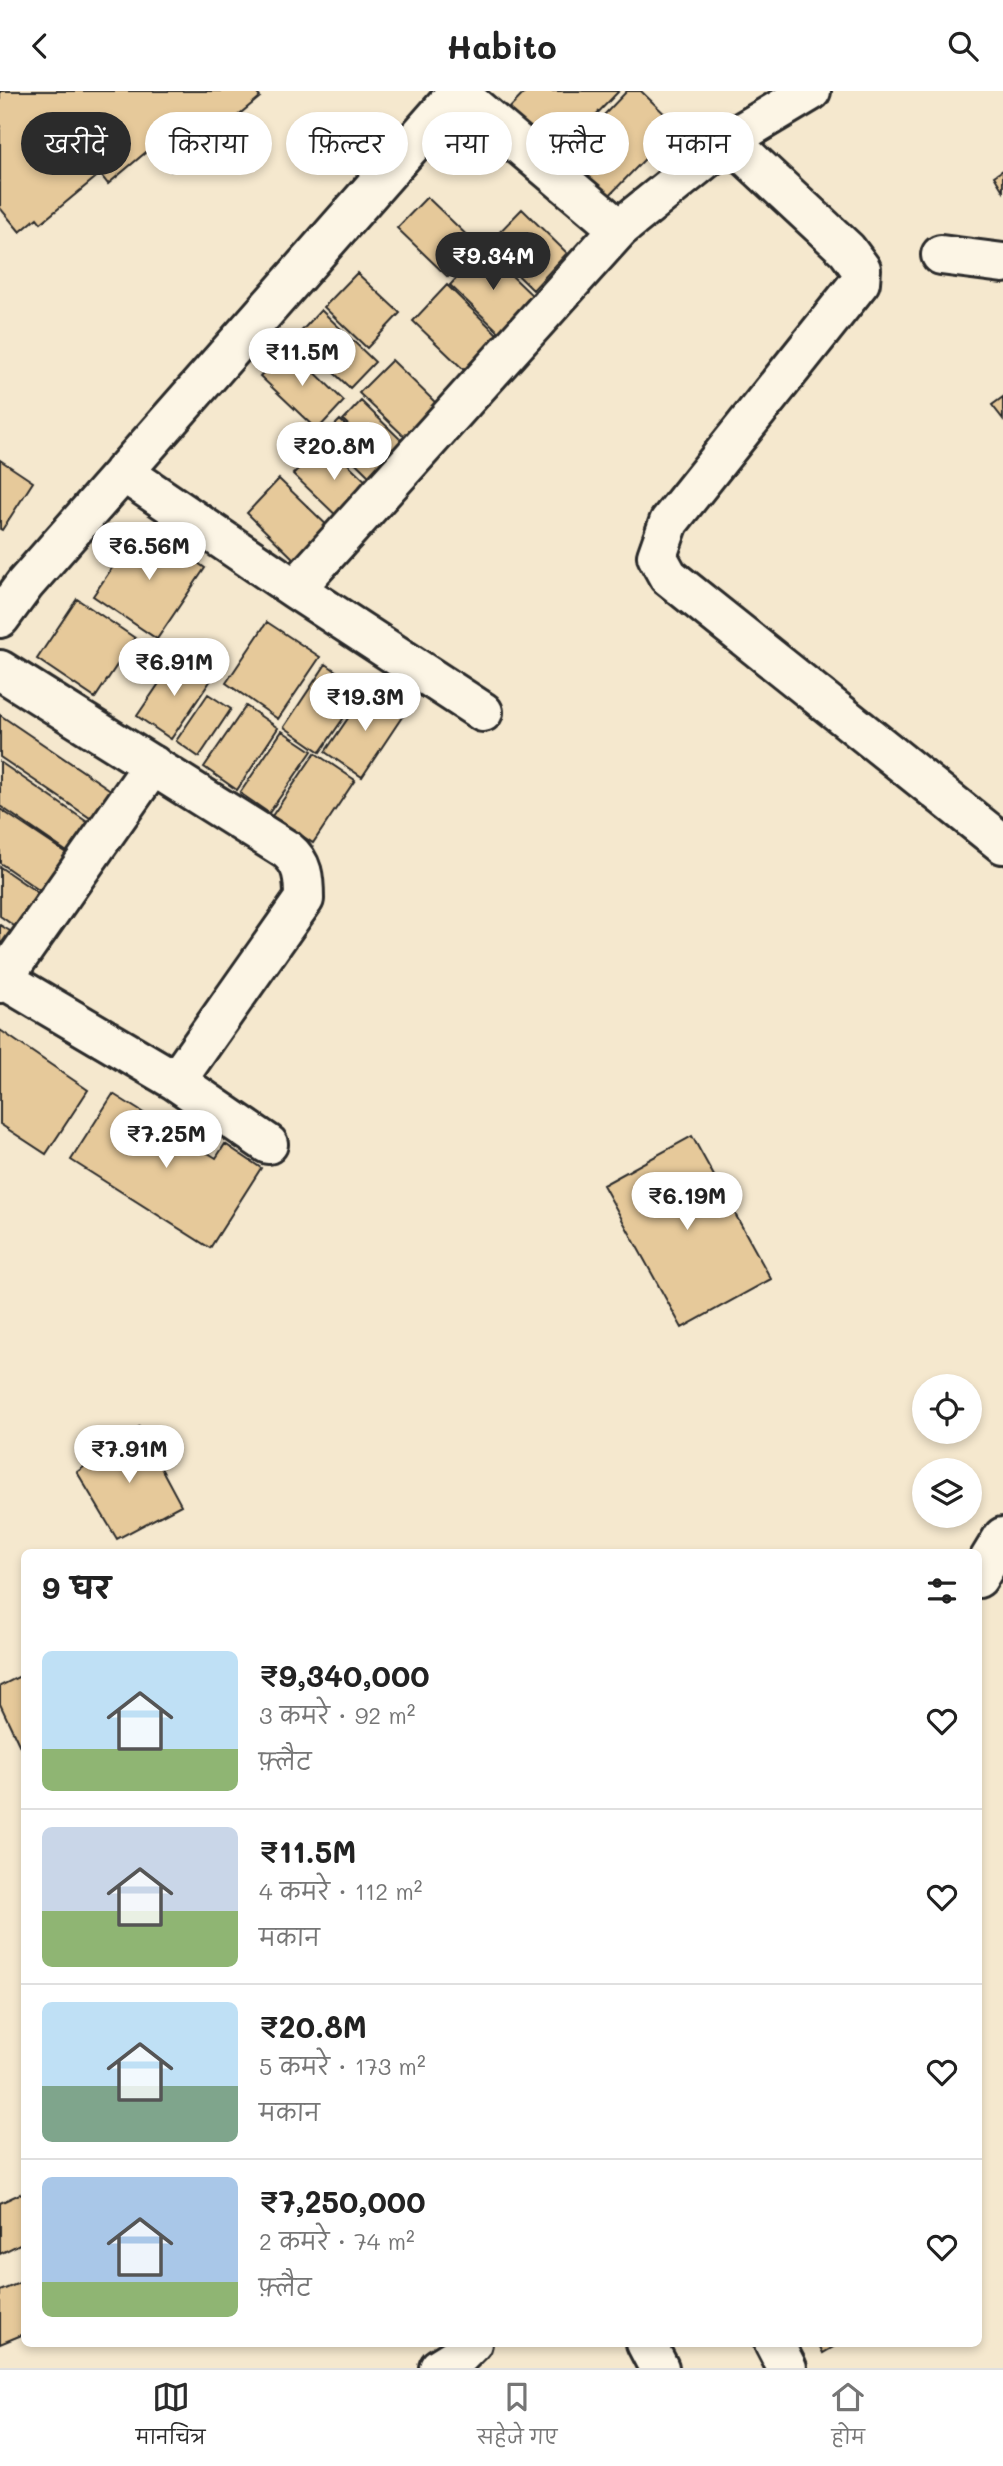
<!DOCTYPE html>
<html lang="hi">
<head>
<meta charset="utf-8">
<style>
	body { margin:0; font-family:Mali,"Playpen Sans Deva",sans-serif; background:#f6f6f6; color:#222; height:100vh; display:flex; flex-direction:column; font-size:26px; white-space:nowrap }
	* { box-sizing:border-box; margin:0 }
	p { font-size:23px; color:#767676 }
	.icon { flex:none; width:38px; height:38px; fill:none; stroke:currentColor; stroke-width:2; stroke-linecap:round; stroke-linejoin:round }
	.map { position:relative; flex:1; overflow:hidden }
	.sheet { position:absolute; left:21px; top:1458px; width:961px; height:798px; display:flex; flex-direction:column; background:#fff; border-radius:10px; box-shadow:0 4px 10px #0003 }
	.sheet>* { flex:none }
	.hud { position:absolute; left:21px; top:21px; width:962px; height:63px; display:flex; gap:14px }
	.buttons { position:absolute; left:912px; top:1283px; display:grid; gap:14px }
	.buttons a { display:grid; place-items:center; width:70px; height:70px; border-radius:50%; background:#fff; box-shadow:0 4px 10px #0003; font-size:35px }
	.price { position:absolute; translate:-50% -60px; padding:0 16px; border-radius:24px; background:#fff; color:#222; font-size:23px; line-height:46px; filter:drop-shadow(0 2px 4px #0008) }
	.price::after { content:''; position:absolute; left:50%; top:42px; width:21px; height:16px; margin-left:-10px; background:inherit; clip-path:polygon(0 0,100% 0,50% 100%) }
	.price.selected { background:#2b2b2b; color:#fff }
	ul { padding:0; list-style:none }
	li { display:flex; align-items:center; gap:21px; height:175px; padding:0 21px }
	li+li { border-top:2px solid #e0e0e0 }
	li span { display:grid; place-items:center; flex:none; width:196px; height:140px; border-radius:10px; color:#555 }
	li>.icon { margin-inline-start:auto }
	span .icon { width:84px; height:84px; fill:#fffc; stroke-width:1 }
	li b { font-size:30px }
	h2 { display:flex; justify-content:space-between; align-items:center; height:84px; padding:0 21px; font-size:30px }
	.chip { padding:0 24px; border-radius:32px; background:#fff; box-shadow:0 4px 10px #0003; font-size:24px; line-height:63px }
	.chip.selected { background:#2b2b2b; color:#fff }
	header { display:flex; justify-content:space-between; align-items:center; height:91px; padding:0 21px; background:#fff; font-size:32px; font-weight:800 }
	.tabs { display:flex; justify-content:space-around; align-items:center; height:98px; border-top:2px solid #e0e0e0; background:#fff; font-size:19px; color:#767676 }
	.tabs a { display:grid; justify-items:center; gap:4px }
	.tabs .selected { color:#2b2b2b }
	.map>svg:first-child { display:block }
	.building { fill:#e6c99a; stroke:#2b2b2b; stroke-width:2 }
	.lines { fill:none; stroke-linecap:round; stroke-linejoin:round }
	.minor-casing { stroke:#2b2b2b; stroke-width:44 }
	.minor { stroke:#fcf5e5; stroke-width:38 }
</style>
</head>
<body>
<header><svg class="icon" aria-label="back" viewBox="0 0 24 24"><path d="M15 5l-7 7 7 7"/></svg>Habito<svg class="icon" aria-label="search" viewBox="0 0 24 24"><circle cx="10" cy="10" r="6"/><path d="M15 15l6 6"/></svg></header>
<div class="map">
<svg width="1003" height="2277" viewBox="0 0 1003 2277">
	<rect width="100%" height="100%" fill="#f5e8ce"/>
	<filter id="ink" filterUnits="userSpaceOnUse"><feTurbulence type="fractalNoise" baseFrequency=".0143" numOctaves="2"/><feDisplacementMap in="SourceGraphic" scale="14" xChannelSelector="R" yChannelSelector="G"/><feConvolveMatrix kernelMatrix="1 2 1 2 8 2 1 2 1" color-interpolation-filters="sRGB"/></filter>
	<g filter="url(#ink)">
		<path class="building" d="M0,0h255l5,6 -89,74 -20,-23 -43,36 -8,-10 -59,49 -4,-5 -17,14 -20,-24z
			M526,0h93l-66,68 -48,-46z
			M627,0h14l36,35 -76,78 -43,-41z
			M1003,79v21l-9,-15z
			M427,106l50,48 -29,32 -51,-49z
			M522,118l45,44 -34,37 -46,-45z
			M484,158l52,50 -35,35 -51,-49z
			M357,182l43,40 -33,35 -43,-41z
			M447,194l52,51 -34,35 -52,-50z
			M321,219l54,52 -25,26 -54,-51z
			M288,255l56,55 -27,29 -57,-54z
			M392,269l47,46 -32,33 -48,-46z
			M1003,306v22l-11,-14z
			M361,310l42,41 -17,18 -43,-40z
			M340,329l48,46 -14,15 -48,-47z
			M325,351l49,47 -31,33 -50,-48z
			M0,369l33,22 -31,48 -2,-1z
			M279,388l57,55 -33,34 -56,-55z
			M142,433l63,44 -48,71 -64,-43z
			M77,508l58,39 -40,60 -58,-39z
			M267,531l53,35 -42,62 -52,-36z
			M177,566l34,23 -40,59 -34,-23z
			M326,573l37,26 -43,62 -36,-25z
			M368,598l36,25 -42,63 -37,-25z
			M208,603l23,15 -32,48 -23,-16z
			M246,615l32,22 -41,62 -33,-23z
			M0,624l115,78 -19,29 -96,-65z
			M282,640l30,20 -43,62 -29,-20z
			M315,662l40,27 -42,63 -41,-27z
			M0,671l93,64 -20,30 -73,-50z
			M0,718l72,48 -26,38 -46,-32z
			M0,776l44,30 -24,33 -20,-14z
			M0,834l10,6 -10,14z
			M0,939l88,60 -42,64 -46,-30z
			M113,1003l103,64 9,-14 36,24 -51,80 -139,-88z
			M692,1045l79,143 -89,49 -79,-143z
			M139,1336l42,78 -64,34 -40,-67z
			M24,1583v81l-24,-51v-18z
			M24,2101v50l-24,12v-51z
			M24,2190v53l-24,10v-53z
			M818,2252h22l-17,10z"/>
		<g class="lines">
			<g class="minor-casing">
				<path id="minor" d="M458,2l161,136
					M729,49l118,110 14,19 -1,13 -191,240 -12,34 11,20 335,268
					M941,164l62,8
					M123,381l172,117 188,123
					M295,498l324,-360 110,-89 82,-49
					M0,527l25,-34 434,-493
					M0,579l287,180c16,13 17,28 17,49l-128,182
					M3,888l173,102 92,63
					M0,892l153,-218
					M978,1487l25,-41
					M646,2252l13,25
					M774,2252l13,25
					M439,2277l21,-13 12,-12"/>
			</g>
			<use href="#minor" class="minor"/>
		</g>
	</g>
</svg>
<div class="buttons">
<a><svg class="icon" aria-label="locate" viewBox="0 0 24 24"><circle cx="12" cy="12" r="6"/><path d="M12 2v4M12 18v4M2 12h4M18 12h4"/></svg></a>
<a><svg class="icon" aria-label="layers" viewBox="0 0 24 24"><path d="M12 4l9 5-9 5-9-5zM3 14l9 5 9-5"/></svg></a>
</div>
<b class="price selected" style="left:493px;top:201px">₹9.34M</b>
<b class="price" style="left:302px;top:297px">₹11.5M</b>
<b class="price" style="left:334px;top:391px">₹20.8M</b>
<b class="price" style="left:149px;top:491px">₹6.56M</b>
<b class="price" style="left:174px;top:607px">₹6.91M</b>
<b class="price" style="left:365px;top:642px">₹19.3M</b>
<b class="price" style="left:166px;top:1079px">₹7.25M</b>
<b class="price" style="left:687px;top:1141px">₹6.19M</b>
<b class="price" style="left:129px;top:1394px">₹7.91M</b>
<div class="hud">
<a class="chip selected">खरीदें</a>
<a class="chip">किराया</a>
<a class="chip">फ़िल्टर</a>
<a class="chip">नया</a>
<a class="chip">फ़्लैट</a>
<a class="chip">मकान</a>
</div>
<section class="sheet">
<h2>9 घर<svg class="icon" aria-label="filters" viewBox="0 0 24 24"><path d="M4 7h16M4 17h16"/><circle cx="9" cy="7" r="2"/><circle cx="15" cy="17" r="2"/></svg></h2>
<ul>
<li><span style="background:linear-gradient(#bfe0f5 70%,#8fb573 0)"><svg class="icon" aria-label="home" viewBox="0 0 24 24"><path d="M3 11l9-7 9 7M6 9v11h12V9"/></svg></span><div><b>₹9,340,000</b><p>3 कमरे · 92 m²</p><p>फ़्लैट</p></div><svg class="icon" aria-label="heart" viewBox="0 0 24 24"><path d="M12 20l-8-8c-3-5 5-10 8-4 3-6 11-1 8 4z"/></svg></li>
<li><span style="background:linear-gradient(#c9d6e8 60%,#8fb573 0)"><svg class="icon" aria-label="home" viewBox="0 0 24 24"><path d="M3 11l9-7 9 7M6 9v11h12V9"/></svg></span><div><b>₹11.5M</b><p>4 कमरे · 112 m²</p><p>मकान</p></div><svg class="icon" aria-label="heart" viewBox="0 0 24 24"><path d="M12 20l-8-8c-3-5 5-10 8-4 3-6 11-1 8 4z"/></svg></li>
<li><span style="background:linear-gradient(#bfe0f5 60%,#7fa58c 0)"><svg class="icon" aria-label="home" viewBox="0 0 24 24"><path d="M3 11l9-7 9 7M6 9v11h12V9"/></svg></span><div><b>₹20.8M</b><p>5 कमरे · 173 m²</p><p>मकान</p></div><svg class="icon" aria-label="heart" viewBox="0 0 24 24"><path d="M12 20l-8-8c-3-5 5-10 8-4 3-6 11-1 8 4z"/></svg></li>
<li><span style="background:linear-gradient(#a9c7e8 75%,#8fb573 0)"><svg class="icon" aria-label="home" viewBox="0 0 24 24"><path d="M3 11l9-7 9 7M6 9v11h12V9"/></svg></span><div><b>₹7,250,000</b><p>2 कमरे · 74 m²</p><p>फ़्लैट</p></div><svg class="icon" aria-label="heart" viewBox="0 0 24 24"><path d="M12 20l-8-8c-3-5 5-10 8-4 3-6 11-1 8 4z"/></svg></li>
</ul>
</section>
</div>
<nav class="tabs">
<a class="selected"><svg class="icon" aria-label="map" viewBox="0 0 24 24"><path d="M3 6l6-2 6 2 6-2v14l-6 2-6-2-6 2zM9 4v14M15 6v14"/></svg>मानचित्र</a>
<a><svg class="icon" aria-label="saved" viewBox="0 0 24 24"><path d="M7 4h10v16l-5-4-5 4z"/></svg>सहेजे गए</a>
<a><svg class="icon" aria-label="home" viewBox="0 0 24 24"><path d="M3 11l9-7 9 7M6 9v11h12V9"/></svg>होम</a>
</nav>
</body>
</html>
